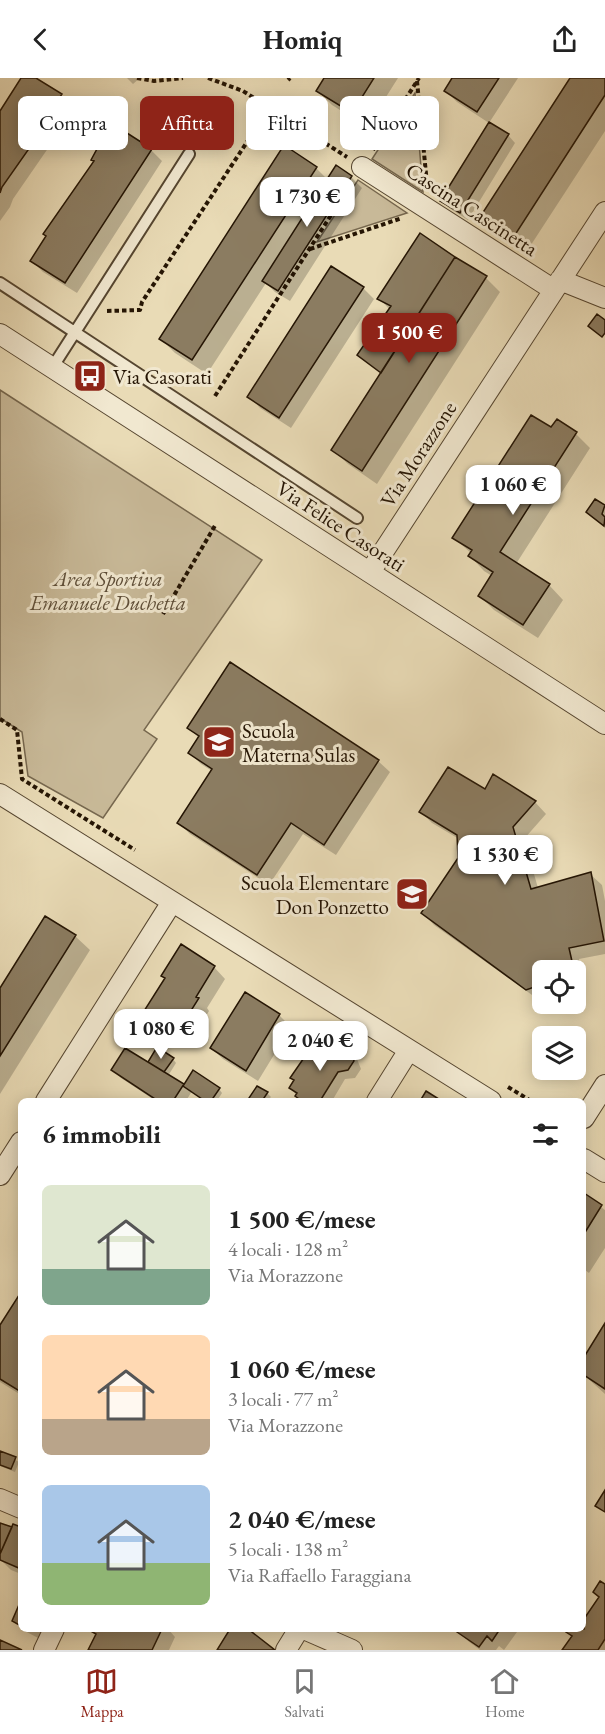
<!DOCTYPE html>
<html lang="it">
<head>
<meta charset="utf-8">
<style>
	body { margin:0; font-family:"EB Garamond",serif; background:#f6f6f6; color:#222; height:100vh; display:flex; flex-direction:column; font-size:22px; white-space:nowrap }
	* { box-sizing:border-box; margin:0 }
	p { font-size:20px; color:#767676 }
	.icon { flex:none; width:33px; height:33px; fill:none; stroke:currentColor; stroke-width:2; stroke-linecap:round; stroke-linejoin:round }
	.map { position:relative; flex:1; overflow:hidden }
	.drawer { position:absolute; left:18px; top:1020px; width:568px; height:534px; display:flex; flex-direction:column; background:#fff; border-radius:9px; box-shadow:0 3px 15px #0003 }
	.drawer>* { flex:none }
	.top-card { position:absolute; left:18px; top:18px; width:570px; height:54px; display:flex; gap:12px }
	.buttons { position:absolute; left:532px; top:882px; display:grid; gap:12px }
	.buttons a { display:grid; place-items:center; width:54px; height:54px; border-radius:9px; background:#fff; box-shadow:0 3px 15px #0003; font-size:30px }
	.price { position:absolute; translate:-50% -51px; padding:0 14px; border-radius:12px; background:#fff; color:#222; font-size:20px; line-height:39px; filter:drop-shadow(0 2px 3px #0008) }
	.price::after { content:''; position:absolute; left:50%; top:36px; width:18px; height:14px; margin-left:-9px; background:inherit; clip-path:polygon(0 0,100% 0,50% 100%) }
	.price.current { background:#8f2418; color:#fff }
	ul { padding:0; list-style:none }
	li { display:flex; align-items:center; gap:18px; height:150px; padding:0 24px }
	li span { display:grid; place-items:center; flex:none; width:168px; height:120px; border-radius:9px; color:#555 }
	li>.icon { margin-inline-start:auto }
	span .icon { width:72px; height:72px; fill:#fffc; stroke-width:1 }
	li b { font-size:26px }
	h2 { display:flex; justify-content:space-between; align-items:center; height:72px; padding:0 24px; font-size:26px }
	.tag { padding:0 21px; border-radius:9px; background:#fff; box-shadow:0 3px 15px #0003; font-size:21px; line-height:54px }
	.tag.current { background:#8f2418; color:#fff }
	header { display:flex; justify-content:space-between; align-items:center; height:78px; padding:0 24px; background:#fff; font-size:27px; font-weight:700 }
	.dock { display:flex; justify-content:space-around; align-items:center; height:84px; border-top:2px solid #e0e0e0; background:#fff; font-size:16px; color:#767676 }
	.dock a { display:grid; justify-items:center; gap:3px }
	.dock .current { color:#8f2418 }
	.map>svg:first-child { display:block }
	.green { fill:#c8b998; stroke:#76674e; stroke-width:1.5 }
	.shadow { fill:#0003 }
	.building { fill:#8b7c61; stroke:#251504; stroke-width:1.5 }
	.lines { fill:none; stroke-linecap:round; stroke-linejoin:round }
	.lane-casing { stroke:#564630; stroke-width:14 }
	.street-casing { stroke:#564630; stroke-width:22 }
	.path { stroke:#251504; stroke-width:4; stroke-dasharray:4.5 3; stroke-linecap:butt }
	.lane { stroke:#f1e8d0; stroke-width:10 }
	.street { stroke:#f1e8d0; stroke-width:20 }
	.labels { text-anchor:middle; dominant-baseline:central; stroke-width:6; stroke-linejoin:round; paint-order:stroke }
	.street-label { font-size:21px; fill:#251504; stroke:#f1e8d0 }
	.poi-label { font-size:21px; fill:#251504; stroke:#f1e8d0; text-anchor:start }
	.park-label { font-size:21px; font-style:italic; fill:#5e4e38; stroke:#f1e8d0 }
</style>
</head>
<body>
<header><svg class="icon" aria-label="back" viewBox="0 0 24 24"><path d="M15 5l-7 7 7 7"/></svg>Homiq<svg class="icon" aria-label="share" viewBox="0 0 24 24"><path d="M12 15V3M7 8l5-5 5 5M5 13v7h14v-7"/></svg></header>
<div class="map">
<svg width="605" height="1572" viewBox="0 0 605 1572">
	<rect width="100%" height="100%" fill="#e9dbb6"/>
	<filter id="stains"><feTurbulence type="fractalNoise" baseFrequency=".00333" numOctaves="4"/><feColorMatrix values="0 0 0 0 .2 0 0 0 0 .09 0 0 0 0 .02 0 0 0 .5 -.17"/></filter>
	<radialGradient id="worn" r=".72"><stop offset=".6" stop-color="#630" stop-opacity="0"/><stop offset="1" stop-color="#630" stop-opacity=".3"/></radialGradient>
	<path class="green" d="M415,15l8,99 -51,-33z
		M358,102l49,33 -90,29z
		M0,312l262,170 -118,170 13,9 -54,79 -75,-42 -6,-44 -22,-14z"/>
	<path class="shadow" d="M23,0h10l28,18 11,11 -20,30 -1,7 -38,55 -3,8 -10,14v-107z
		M127,0h13l-7,6z
		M326,0h72l-31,49 -35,-22 -14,-14z
		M454,0h64l-29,45 -32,-21 -11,-11z
		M572,0h33v53l-78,120 -30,-19 -15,-15z
		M508,57l7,8 -47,77 -19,-12 -7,-8z
		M151,72l11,11 -85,132 -34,-21 -11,-11 63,-99 -2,-2z
		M316,90l12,12 23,-3 11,11 -72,113 -15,-9 -9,-9 -59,91 -32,-21 -14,-14z
		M486,200l14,14 -123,192 -29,-20 -15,-14 49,-76 -23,-20 31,-44 -11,-12z
		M363,210l11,11 -83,129 -31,-20 -11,-12z
		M552,351l24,5 14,14 -74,116 33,21 14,15 -25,38 -44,-28 -14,-14 12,-20 -8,-5 -14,-15 2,-2 -18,-16z
		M596,423l9,5v20l-14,-10z
		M189,650l189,33 12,11 -54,83 -33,-21 -34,51 -79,-51 -11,-11 33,-52 -11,-7 -11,-11 9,-15z
		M493,699l42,25 11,12 -22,25 14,49 52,-14 12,11 3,16v53l-26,5 6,25 -9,3v-17h-33v29l-4,1 -105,-75 -11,-12 37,-55 -1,-19 -27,-16 -11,-11 65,-21z
		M75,858l15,14 -90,144v-103z
		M214,889l11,12 -18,29 2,3 -22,35 -27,-16 -12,-12z
		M245,916l35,22 11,11 -33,54 -35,-22 -12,-11z
		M349,972l8,9 4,10 -6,9 -10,1 -13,22h-30l-5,-5 -6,-8z
		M173,981l3,4 -8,13 16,11 35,2 3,4 -5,8h-11l-14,-10 -6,10h-30l-35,-23 -8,-8 41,-2z
		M267,1015l4,4 -4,4h-18z
		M584,1117l21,15v38l-16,25 -4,-3 -1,2z
		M21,1217v100l-21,-13v-54z
		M605,1248v68l-21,-19v-15z
		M0,1374l19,10 -4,10 -15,-6z
		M0,1447l21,4v45l-10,-4 -11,-11 2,-6 -2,-1z
		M605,1508v64h-41l9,-13 -3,-8h14v-13l3,2 14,-21z
		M21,1551h26l-5,11z
		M92,1551h76l7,8 -6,13h-79l7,-14z
		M457,1551h58l2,3 -13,18 -5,-4 -3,4h-16l-12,-9z"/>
	<path class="building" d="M21,0h15l26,16 -20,31 -2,8 -38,54 -2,6v-82z
		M324,0h50l-22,35 -36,-22z
		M452,0h47l-22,34 -33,-21z
		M570,0h35v17l-92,143 -33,-21z
		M489,44l20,12 -49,79 -20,-12z
		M116,48l36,23 -87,134 -35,-22 16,-25 -3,-2 51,-73 -3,-1 6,-11z
		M284,67l33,22 -125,193 -33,-21z
		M336,87l16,11 -74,115 -16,-10z
		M420,155l35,24 -74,116 -24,-18 34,-49 -14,-7z
		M455,179l32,19 -125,195 -31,-21z
		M331,188l33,21 -85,131 -32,-21z
		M597,236l8,6v13l-3,4 -14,-11z
		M531,337l20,12 6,-8 20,13 -77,120 50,32 -27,41 -45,-29 15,-24 -25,-16 4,-6 -20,-12z
		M595,421l10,6 -3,9 3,3 -1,9 -18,-14z
		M230,584l149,98 -55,85 -33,-22 -34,52 -80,-52 35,-54 -24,-16 11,-17 -12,-8z
		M448,689l37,22 8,-15 43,27 -23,26 18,62 60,-17 13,69 -35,7 5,22h-31v14l-17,6 -105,-77 37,-55 -1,-23 -38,-23z
		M45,838l31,19 -76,121v-68z
		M181,866l34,22 -19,31 3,1 -24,38 -28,-17 -3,-8 21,-33 -4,-2z
		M245,914l35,22 -34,57 -36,-23z
		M342,966l8,5 4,12 -6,9 -10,2 -18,29h-18l-7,-5 2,-3 -8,-5 5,-8 -4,-2 18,-26z
		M157,969l17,11 -10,14 -16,-10z
		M125,970l59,36 -11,17h-15l-47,-31z
		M193,992l27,18 -9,13h-6l-22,-15z
		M257,1008l11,6 -6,9h-15z
		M426,1013l16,10h-22z
		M584,1115l18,12 -18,29z
		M21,1214v100l-21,-13v-54z
		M605,1245v66l-21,-14v-18z
		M0,1373l16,6 -5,12 -11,-4z
		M605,1412v22l-10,-6z
		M0,1445l12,4 -11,25 -1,-1z
		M13,1446l8,3v42l-21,-9v-6z
		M600,1503l5,3v55l-7,11h-36l10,-14 -6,-4 2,-3h16v-15l2,2 13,-19 -6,-5z
		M21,1522v26l-9,-5z
		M90,1551h72l-10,21h-64l8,-16 -7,-4z
		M230,1551h18l27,21h-58z
		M455,1551h45l-8,12 -5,-5 -8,11 -25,-17z
		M0,1562l22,10h-22z"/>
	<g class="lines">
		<g class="lane-casing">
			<path id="lane" d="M0,205l357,235
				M52,290l137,-214"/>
		</g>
		<g class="street-casing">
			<path id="street" d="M362,89l192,123
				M560,202l45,18
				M0,256l605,390
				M370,494l235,-360
				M0,716l491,307
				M46,1023l126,-199
				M377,1023l32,-51
				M584,1040l21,-33
				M584,1081l21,13
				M0,1097l21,-33
				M0,1421l21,9
				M304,1551l48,21
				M44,1572l10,-21
				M286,1572l13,-21"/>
		</g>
		<path class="path" d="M137,0l17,3 29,-3
			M208,0l35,13 104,66
			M288,2l2,-2
			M417,3l10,103
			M373,72l46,-72
			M310,171l92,-31
			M107,233l33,-1 2,-8 107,-163
			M215,318l136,-212
			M163,536l53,-90
			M0,641l17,11 5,49 113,71
			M508,1009l23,14"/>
		<use href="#lane" class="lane"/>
		<use href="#street" class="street"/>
	</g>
	<defs>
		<g id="bus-square" transform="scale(1.725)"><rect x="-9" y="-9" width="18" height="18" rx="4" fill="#8f2418" stroke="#f1e8d0"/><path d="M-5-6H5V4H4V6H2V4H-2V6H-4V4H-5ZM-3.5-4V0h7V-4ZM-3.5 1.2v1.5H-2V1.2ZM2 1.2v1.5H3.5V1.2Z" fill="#fff"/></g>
		<g id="school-square" transform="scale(1.725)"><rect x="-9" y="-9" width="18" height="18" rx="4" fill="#8f2418" stroke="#f1e8d0"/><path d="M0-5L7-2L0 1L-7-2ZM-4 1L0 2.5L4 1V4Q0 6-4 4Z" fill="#fff"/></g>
	</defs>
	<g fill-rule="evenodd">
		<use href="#bus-square" x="90" y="298"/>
		<use href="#school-square" x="219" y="664"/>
		<use href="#school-square" x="412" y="816"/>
	</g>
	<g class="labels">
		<g class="street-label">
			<text transform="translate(472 131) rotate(33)">Cascina Cascinetta</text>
			<text transform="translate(418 376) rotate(-57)">Via Morazzone</text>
			<text transform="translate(341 448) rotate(33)">Via Felice Casorati</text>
		</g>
		<g class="poi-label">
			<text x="113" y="298">Via Casorati</text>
			<text x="242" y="652">Scuola<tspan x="242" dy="24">Materna Sulas</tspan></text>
			<text x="389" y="804" text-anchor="end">Scuola Elementare<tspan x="389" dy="24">Don Ponzetto</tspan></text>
		</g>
		<g class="park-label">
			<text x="108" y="500">Area Sportiva<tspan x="108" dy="24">Emanuele Duchetta</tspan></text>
		</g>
	</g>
	<rect width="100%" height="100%" filter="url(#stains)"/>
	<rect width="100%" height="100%" fill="url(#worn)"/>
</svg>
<div class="buttons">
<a><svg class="icon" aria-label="locate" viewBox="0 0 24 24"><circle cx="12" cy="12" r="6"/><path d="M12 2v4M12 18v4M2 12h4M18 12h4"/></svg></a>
<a><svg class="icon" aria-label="layers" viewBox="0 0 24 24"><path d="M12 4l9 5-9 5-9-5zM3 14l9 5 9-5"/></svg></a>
</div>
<b class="price" style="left:307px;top:150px">1 730 €</b>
<b class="price current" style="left:409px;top:286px">1 500 €</b>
<b class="price" style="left:513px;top:438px">1 060 €</b>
<b class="price" style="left:505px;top:808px">1 530 €</b>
<b class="price" style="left:161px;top:982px">1 080 €</b>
<b class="price" style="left:320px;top:994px">2 040 €</b>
<div class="top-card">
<a class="tag">Compra</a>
<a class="tag current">Affitta</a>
<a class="tag">Filtri</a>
<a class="tag">Nuovo</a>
</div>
<section class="drawer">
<h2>6 immobili<svg class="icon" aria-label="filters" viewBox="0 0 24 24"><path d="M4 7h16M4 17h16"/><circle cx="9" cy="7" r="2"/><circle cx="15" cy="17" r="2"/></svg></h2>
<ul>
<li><span style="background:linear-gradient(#dfe7d0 70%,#7fa58c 0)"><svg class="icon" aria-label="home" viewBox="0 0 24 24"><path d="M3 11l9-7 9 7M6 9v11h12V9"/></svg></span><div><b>1 500 €/mese</b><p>4 locali · 128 m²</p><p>Via Morazzone</p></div></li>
<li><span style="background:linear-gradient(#ffd9b3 70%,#b9a48a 0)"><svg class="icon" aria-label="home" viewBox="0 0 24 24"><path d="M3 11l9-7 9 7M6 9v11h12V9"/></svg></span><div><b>1 060 €/mese</b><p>3 locali · 77 m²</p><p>Via Morazzone</p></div></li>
<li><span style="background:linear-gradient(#a9c7e8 65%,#8fb573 0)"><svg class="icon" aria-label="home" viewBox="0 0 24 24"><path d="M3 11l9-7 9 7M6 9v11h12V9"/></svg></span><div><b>2 040 €/mese</b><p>5 locali · 138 m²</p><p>Via Raffaello Faraggiana</p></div></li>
</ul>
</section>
</div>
<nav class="dock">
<a class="current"><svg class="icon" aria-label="map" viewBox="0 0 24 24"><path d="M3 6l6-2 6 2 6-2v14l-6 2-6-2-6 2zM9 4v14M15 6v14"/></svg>Mappa</a>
<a><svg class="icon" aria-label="saved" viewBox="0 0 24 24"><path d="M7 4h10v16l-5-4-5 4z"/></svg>Salvati</a>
<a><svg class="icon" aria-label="home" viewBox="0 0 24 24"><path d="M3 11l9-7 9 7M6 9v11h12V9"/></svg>Home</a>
</nav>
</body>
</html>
